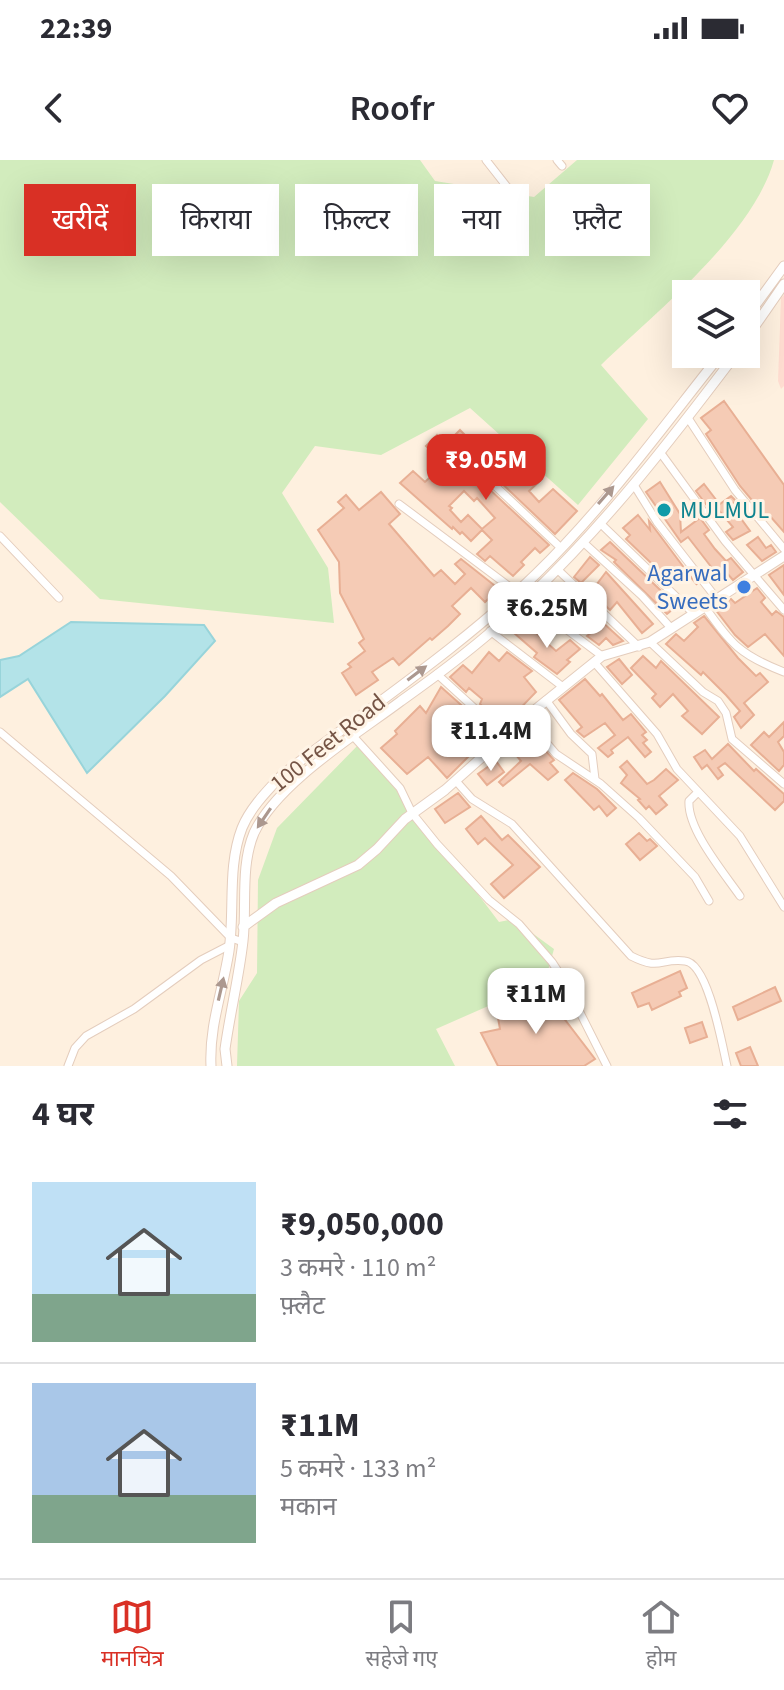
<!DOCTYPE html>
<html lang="hi">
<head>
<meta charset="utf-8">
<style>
	body { margin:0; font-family:"Source Sans 3","Noto Sans Devanagari",sans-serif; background:#f2f2f3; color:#2b2b33; height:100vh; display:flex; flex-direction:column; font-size:30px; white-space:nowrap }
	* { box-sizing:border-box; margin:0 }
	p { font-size:26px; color:#7c7c81 }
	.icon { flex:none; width:44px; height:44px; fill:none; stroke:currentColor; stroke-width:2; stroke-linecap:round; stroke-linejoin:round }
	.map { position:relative; height:906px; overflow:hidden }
	.drawer { display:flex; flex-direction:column; background:#fff; flex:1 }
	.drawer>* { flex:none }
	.top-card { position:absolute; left:24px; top:24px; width:736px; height:72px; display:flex; gap:16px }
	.buttons { position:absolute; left:672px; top:120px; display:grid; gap:16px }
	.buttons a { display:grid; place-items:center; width:88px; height:88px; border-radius:0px; background:#fff; box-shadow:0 8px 32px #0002; font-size:40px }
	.price { position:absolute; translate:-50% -68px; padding:0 18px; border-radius:16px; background:#fff; color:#222; font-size:26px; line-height:52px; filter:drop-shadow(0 2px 4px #0008) }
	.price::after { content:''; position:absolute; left:50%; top:48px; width:24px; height:18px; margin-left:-12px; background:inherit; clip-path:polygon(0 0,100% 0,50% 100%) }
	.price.active { background:#d93025; color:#fff }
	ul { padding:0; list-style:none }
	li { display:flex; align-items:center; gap:24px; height:200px; padding:0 32px }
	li+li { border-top:2px solid #e1e1e2 }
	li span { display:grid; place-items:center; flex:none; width:224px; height:160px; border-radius:0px; color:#555 }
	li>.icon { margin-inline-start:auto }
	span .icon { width:96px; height:96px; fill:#fffc; stroke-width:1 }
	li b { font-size:34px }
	h2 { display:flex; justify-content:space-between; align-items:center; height:96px; padding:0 32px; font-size:34px }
	.pill { padding:0 28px; border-radius:0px; background:#fff; box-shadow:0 8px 32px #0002; font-size:28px; line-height:72px }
	.pill.active { background:#d93025; color:#fff }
	.status { display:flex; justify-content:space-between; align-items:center; height:56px; padding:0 40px; background:#fff; direction:ltr }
	.status svg { height:22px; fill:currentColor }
	header { display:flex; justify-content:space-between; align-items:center; height:104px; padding:0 32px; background:#fff; font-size:36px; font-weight:600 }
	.menu { display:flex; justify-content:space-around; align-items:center; height:112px; border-top:2px solid #e1e1e2; background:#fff; font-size:22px; color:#7c7c81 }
	.menu a { display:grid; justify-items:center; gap:4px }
	.menu .active { color:#d93025 }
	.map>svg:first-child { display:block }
	.commercial { fill:#ffddd1 }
	.green { fill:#d2ecbd }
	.water { fill:#b3e3e8; stroke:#98d4da; stroke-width:2 }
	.building { fill:#f5cbb5; stroke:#e8af94; stroke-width:2; fill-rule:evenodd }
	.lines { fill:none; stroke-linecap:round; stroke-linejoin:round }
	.minor-casing { stroke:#e4cdbd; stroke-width:9 }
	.tertiary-casing { stroke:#e4cdbd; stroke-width:11 }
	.minor { stroke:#fff; stroke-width:7 }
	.tertiary { stroke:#fff; stroke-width:9 }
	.oneway { fill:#ac988f }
	.culture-dot { fill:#0f9aa8; stroke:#fff4e6; stroke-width:3 }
	.shop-dot { fill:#3f7fe0; stroke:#fff4e6; stroke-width:3 }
	.labels { text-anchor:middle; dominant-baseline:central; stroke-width:6; stroke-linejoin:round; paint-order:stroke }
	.culture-label { font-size:24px; fill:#0d838f; stroke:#fff4e6; text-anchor:start }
	.shop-label { font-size:24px; fill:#366cbe; stroke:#fff4e6; text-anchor:end }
	.street-label { font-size:24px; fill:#755445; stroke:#fff4e6 }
</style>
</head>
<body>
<div class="status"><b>22:39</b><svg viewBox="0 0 49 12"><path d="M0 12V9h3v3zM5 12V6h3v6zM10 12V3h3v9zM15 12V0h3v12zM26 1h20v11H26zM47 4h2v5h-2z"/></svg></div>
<header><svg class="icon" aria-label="back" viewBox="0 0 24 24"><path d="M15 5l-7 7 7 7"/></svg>Roofr<svg class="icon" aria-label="heart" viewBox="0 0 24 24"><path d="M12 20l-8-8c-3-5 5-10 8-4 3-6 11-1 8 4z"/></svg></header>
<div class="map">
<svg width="784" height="906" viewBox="0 0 784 906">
	<rect width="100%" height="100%" fill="#fef0df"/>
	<path class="commercial" d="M784,135v91l-3,3 -3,-8 3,-83z"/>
	<path class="green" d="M0,0h420l15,21 99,16 43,-37h197c-21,75 -117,151 -173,205l47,54 -70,86 -108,-97 -89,47 -66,-9 -33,47 46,75 6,55 -234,-24 -100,-97z
		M362,581l137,181 14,-3 41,30 -9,32 -109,48 19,37h-218l2,-65 18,-28 1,-93 19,-52z"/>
	<path class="water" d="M71,462l133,3 11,16 -50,55 -78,77 -59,-94 -28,18v-37l19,-4z"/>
	<path class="building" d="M724,241l60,84v47l-14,-16 -3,2 -27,-32 -34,-52 5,-4 -10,-12z
		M460,270l41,42 3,-3 12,12 15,-13 11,11 -13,12 10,11 14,-13 24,22 -22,23 -60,-57h-8l-2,4 2,6 62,58 -9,8 -5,-5 -14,14 3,3 -11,11 -23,-20 -5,5 -8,-7 15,-14 -10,-10 -11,11 -9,-9 -2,2 -7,-7 -1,2 -52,-46 13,-12 12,11 19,-18 -18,-18 11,-11 9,9zM464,331l10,10 3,-3 18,20 -13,11 -14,-14 -7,7 -11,-12 2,-2 -3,-2z
		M660,322l20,32 1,18 19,-14 9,12 -5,4 11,15 11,12 5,-3 12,14 -10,8 -7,-8 -7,5 -31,-40 -7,5 -35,-50z
		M704,324l13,17 -9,6 -12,-16z
		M381,332l19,22 -11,10 45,52 7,-6 14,14 10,-10 -10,-10 6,-5 38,30 -14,13 -14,-14 -19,18 8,8 -12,12 -16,14 -2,-2 -31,27 -6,-7 -21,14 6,8 -22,15 -14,-22 9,-6 -3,-3 17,-13 -6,-8 5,-4 -24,-46 -1,-31 -21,-32 26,-22 -6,-6 8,-7 13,15z
		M731,336l5,5 -5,4 19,26 -17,9 -7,-8 7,-5 -17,-20z
		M638,355l12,15 -1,-9 48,64 -8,-10 -4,3 -2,-3 -10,9 -47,-45 4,-4 -7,-7z
		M758,377l8,11 5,-3 5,7 -14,9 -15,-16z
		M610,382l67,64 -10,8 -53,-52 2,-2 -15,-10z
		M590,397l9,8 -18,18 -7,-6z
		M784,405v30l-15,-20z
		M606,412l47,52 -11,9 -25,-31 -7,8 -19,-18z
		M757,428l8,10 -4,4 11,13 4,-4 8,6v39l-19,-22 -17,13 -13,-12 -20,-26 16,-10 4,4z
		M562,429l18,14 -5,7 19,15 6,-5 23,21 -10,4 -7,-7 -7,7 -12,-9 5,-4 -40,-31z
		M704,456l34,42 18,18 4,-3 8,9 -24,21 10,12 -13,13 -7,-11 6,-6 -14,-16 -23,-23 -2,3 -35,-31 10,-10 8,7 14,-14 -4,-4z
		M525,463l31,28 14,-11 10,9 -13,11 3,2 -13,12 -23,-17 3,-4 -23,-20z
		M489,492l10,9 8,-9 25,19 -8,6 12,15 -33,34 -23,-22 2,-5 -13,-11 -3,4 -16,-15 13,-12 9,8z
		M643,496l13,12 5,-7 58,56 -17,17 -20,-18 6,-5 -15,-17 -13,13 -8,-9 4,-4 -25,-26z
		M619,499l13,16 -10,9 -15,-17z
		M585,519l15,17 2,-2 21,26 8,-6 15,18 -4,3 5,5 -4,3 8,9 -6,5 -17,-20 -17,13 2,3 -5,4 -10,-9 17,-13 -10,-12 -21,14 -7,-6 5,-4 -23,-27z
		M441,527l28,25 -5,9 11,9 3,-4 12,9 -43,43 -19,-21 -21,17 -26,-26 16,-14 -2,-3 25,-25 6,7z
		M784,562v14l-6,6 6,10v13l-5,6 -28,-26 13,-13 5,5z
		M526,569l28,31 -4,3 8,9 -10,8 -18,-16 -27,22 -4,-4 22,-21 -14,-17z
		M728,584l26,27 2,-2 28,25v7l-9,9 -50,-47 -7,5 5,7 -5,4 -11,-14 -5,4 -8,-12 11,-7 7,9z
		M496,601l8,11 -17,13 -9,-11z
		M627,601l20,23 7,-4 12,-11 12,11 -19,16 8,9 -11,9 -7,-8 -3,3 -8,-9 2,-1 -19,-16 6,-8 -7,-8z
		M573,613l24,16 19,19 -9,8 -8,-10 -5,4 -29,-30z
		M458,633l12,14 -25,16 -10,-14z
		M481,656l21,24 6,-5 32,32 -36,31 -13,-14 22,-19 -28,-27 -7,6 -12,-15z
		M639,673l8,8 3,-2 7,7 -17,14 -14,-16z
		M680,811l7,17 -8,4 2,4 -29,14 -3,-7 -11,4 -6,-14z
		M775,827l6,14 -43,19 -5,-13z
		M564,836l5,10 -13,2 39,51 -11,7h-86l-17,-33 19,-4 -4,-22z
		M702,862l5,15 -17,6 -5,-15z
		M750,887l8,19h-17l-5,-13z"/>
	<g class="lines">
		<g class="minor-casing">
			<path id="minor" d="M486,0l22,28
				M557,0l5,6
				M688,258l47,72 49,59
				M660,292l65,89 59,69
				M491,322l69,65
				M634,325l23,37 60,77
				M399,344l203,152
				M601,364l93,90
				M0,376l59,62
				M583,382l59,54 29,32
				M557,409l82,78
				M705,447c26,37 35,48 79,65
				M490,471l73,56
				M650,482l53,50 15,9 8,12 6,26 52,45
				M594,502l63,72 20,35 63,67 44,71
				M437,514l69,63
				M546,540l25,34 21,20 3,25
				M526,559l30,35 45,30 38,34 56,59 14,24
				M0,572l171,144 60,62 12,4
				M353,576l47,52 12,25 25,31 52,56 30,24 33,38 11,17 44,87
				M456,621l16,18 40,25 119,132c30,15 28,2 54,5 23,2 37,83 42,105
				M698,632l-9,9c-2,28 35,72 51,95
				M68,906l7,-18 11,-12 48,-27 67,-49 29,-15"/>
		</g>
		<g class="tertiary-casing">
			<path id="tertiary" d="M746,158l38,-52
				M746,179l38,-55
				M243,767l33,-24 82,-38 19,-16 28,-30 40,-29 91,-81 66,-53 48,-14 134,-86
				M211,906c-2,-40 12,-76 18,-115 6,-41 -2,-84 13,-123 8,-20 25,-37 40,-53 85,-66 177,-126 254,-201 68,-66 126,-146 185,-220
				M227,906l-2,-17c5,-36 14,-72 18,-108 4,-34 -3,-75 11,-108 23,-50 103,-99 147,-132 44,-31 89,-65 127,-103 78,-74 143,-158 208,-244"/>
		</g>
		<use href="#minor" class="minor"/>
		<use href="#tertiary" class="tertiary"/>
	</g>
	<defs><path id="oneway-solid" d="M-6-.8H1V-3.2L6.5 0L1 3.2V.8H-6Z" transform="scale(2)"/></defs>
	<g class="oneway">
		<use href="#oneway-solid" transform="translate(606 335) rotate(-49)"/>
		<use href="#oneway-solid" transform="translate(417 513) rotate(-37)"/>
		<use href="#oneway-solid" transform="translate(264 658) rotate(124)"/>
		<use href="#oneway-solid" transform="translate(221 829) rotate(-77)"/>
	</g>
	<circle class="culture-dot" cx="664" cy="350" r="8"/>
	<circle class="shop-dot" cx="744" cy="427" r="8"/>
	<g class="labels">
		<g class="culture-label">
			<text x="680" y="350">MULMUL</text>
		</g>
		<g class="shop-label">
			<text x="728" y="413">Agarwal<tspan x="728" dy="28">Sweets</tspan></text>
		</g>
		<g class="street-label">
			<text transform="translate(328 583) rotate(-39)">100 Feet Road</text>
		</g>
	</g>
</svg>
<div class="buttons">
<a><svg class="icon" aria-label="layers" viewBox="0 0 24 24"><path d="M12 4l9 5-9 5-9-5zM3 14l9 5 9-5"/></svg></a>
</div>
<b class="price active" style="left:486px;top:342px">₹9.05M</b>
<b class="price" style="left:547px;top:490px">₹6.25M</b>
<b class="price" style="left:491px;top:613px">₹11.4M</b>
<b class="price" style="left:536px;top:876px">₹11M</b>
<div class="top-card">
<a class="pill active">खरीदें</a>
<a class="pill">किराया</a>
<a class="pill">फ़िल्टर</a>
<a class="pill">नया</a>
<a class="pill">फ़्लैट</a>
</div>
</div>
<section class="drawer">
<h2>4 घर<svg class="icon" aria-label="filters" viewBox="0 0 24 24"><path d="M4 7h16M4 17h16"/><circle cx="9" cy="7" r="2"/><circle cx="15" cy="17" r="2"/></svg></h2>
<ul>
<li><span style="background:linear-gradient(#bfe0f5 70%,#7fa58c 0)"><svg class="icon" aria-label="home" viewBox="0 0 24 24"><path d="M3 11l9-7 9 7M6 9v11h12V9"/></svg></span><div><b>₹9,050,000</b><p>3 कमरे · 110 m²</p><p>फ़्लैट</p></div></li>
<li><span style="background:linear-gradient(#a9c7e8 70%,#7fa58c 0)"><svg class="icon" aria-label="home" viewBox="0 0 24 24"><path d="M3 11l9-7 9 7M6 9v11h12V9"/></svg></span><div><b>₹11M</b><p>5 कमरे · 133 m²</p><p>मकान</p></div></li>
</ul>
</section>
<nav class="menu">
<a class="active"><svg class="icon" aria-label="map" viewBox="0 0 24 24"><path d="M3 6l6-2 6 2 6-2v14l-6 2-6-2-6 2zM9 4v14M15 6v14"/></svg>मानचित्र</a>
<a><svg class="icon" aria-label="saved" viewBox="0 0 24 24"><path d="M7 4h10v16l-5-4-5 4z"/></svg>सहेजे गए</a>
<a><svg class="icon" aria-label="home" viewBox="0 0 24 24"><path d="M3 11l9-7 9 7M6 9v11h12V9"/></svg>होम</a>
</nav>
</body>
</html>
